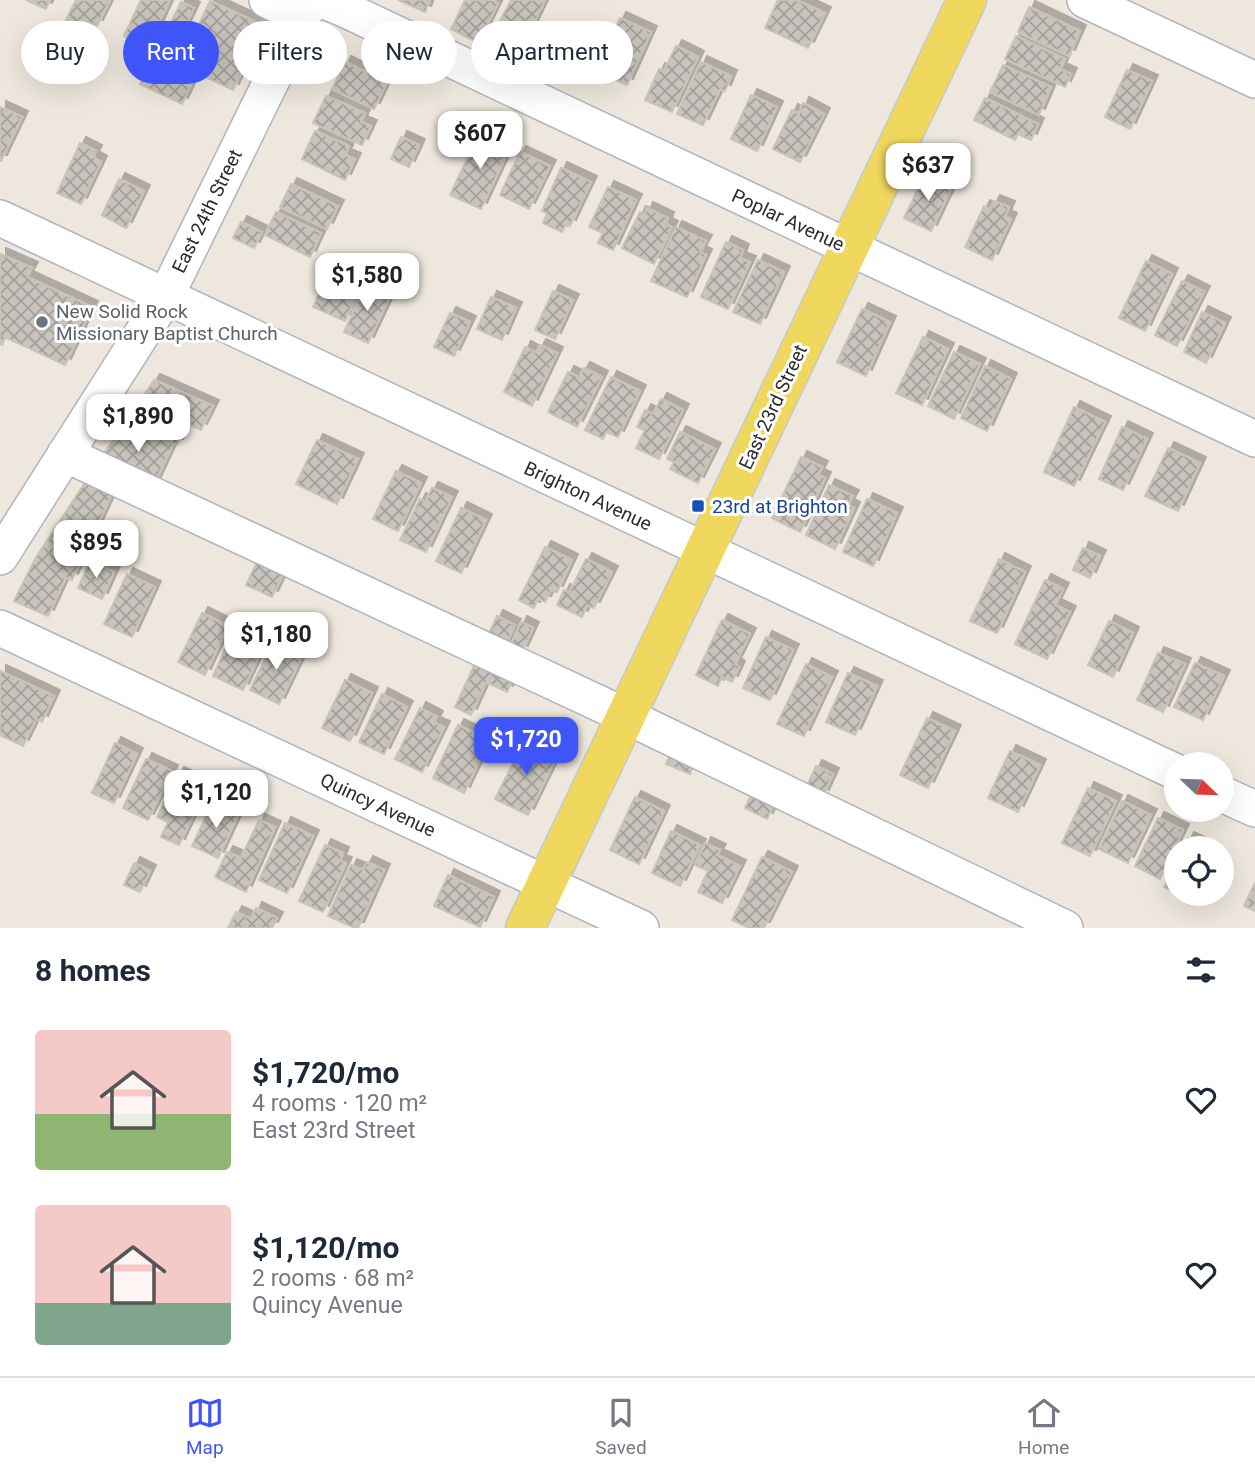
<!DOCTYPE html>
<html lang="en">
<head>
<meta charset="utf-8">
<style>
	body { margin:0; font-family:Roboto,sans-serif; background:#f6f6f7; color:#1f2937; height:100vh; display:flex; flex-direction:column; font-size:26px; white-space:nowrap }
	* { box-sizing:border-box; margin:0 }
	p { font-size:23px; color:#747a83 }
	.icon { flex:none; width:38px; height:38px; fill:none; stroke:currentColor; stroke-width:2; stroke-linecap:round; stroke-linejoin:round }
	.map { position:relative; height:928px; overflow:hidden }
	.panel { display:flex; flex-direction:column; background:#fff; flex:1 }
	.panel>* { flex:none }
	.hud { position:absolute; left:21px; top:21px; width:700px; height:63px; display:flex; gap:14px }
	.needle { width:46px; rotate:113deg }
	.buttons { position:absolute; left:1164px; top:752px; display:grid; gap:14px }
	.buttons a { display:grid; place-items:center; width:70px; height:70px; border-radius:50%; background:#fff; box-shadow:0 7px 28px #0002; font-size:35px }
	.price { position:absolute; translate:-50% -60px; padding:0 16px; border-radius:14px; background:#fff; color:#222; font-size:23px; line-height:46px; filter:drop-shadow(0 2px 4px #0008) }
	.price::after { content:''; position:absolute; left:50%; top:42px; width:21px; height:16px; margin-left:-10px; background:inherit; clip-path:polygon(0 0,100% 0,50% 100%) }
	.price.selected { background:#3f55f9; color:#fff }
	ul { padding:0; list-style:none }
	li { display:flex; align-items:center; gap:21px; height:175px; padding:0 35px }
	li span { display:grid; place-items:center; flex:none; width:196px; height:140px; border-radius:7px; color:#555 }
	li>.icon { margin-inline-start:auto }
	span .icon { width:84px; height:84px; fill:#fffc; stroke-width:1 }
	li b { font-size:30px }
	h2 { display:flex; justify-content:space-between; align-items:center; height:84px; padding:0 35px; font-size:30px }
	.pill { padding:0 24px; border-radius:32px; background:#fff; box-shadow:0 7px 28px #0002; font-size:24px; line-height:63px }
	.pill.selected { background:#3f55f9; color:#fff }
	.dock { display:flex; justify-content:space-around; align-items:center; height:98px; border-top:2px solid #e0e1e3; background:#fff; font-size:19px; color:#747a83 }
	.dock a { display:grid; justify-items:center; gap:4px }
	.dock .selected { color:#3f55f9 }
	.map>svg:first-child { display:block }
	.building { fill:url(#building-cross-hatch); stroke:#c8c3b7; stroke-width:2; filter:url(#shadow) }
	.lines { fill:none; stroke-linecap:round; stroke-linejoin:round }
	.minor-casing { stroke:#b1b3bf; stroke-width:38 }
	.major-casing { stroke:#c8c8c8; stroke-width:41 }
	.minor { stroke:#fff; stroke-width:35 }
	.major { stroke:#f0d85f; stroke-width:38 }
	.worship-dot { fill:#6b7280; stroke:#fff; stroke-width:2.5 }
	.transit-dot { fill:#1a4fb4; stroke:#fff; stroke-width:2.5 }
	.labels { text-anchor:middle; dominant-baseline:central; stroke-width:6; stroke-linejoin:round; paint-order:stroke }
	.street-label { font-size:19px; fill:#2b2b2b; stroke:#fff }
	.worship-label { font-size:19px; fill:#5b616d; stroke:#fff; text-anchor:start }
	.transit-label { font-size:19px; fill:#164399; stroke:#fff; text-anchor:start }
</style>
</head>
<body>
<div class="map">
<svg width="1255" height="928" viewBox="0 0 1255 928">
	<defs>
		<pattern id="building-cross-hatch" width="8" height="8" patternUnits="userSpaceOnUse" patternTransform="scale(1.75)"><rect width="8" height="8" fill="#c8c4bd"/><path d="M0 0l8 8M0 8l8-8" fill="none" stroke="#a39f9a"/></pattern>
		<filter id="shadow"><feDropShadow dx="6" dy="-6" stdDeviation="0" flood-color="#0004"/></filter>
	</defs>
	<rect width="100%" height="100%" fill="#ede7dd"/>
	<path class="building" d="M26,0h24l-4,9z
		M76,0h34l-13,26 -10,-5 -4,8 -17,-9z
		M141,0h29l-15,32 -9,-4 -7,16 -15,-8z
		M398,0h32l-5,12z
		M465,0h26l7,3 -20,40 -27,-14z
		M511,0h34l-20,41 -28,-14z
		M778,0h18l29,13 -17,35 -43,-20z
		M210,1l53,24 -30,65 -53,-25z
		M181,2l13,6 -12,25 -13,-6z
		M1029,7l51,24 -11,25 -51,-24z
		M620,18l31,14 -24,53 -31,-14z
		M1016,36l49,23 -5,10 11,5 -6,13 -60,-28z
		M676,46l22,11 -26,55 -27,-12 14,-31 5,2z
		M153,56l42,20 -13,28 -42,-20z
		M345,62l42,20 -13,27 -42,-20z
		M701,62l30,14 -6,15 -5,-2 -17,36 -26,-11z
		M1003,65l48,22 -12,28 -49,-23z
		M1127,70l25,11 -22,48 -25,-12z
		M751,95l26,12 -20,44 -26,-12z
		M326,96l39,17 -4,9 10,4 -9,19 -49,-22z
		M985,98l53,26 -7,16 -13,-6 -3,6 -41,-20z
		M803,103l21,11 -24,48 -27,-13 19,-39 7,4z
		M0,107l22,10 -21,44h-1z
		M315,131l34,15 -4,9 10,4 -10,21 -43,-21z
		M479,133l31,14 -29,62 -31,-14z
		M401,137l18,8 -10,22 -18,-8z
		M80,143l16,8 -3,6 8,5 -20,42 -24,-11z
		M520,152l30,14 -21,43 -29,-14z
		M561,168l30,14 -21,44 -4,-2 -4,8 -19,-9 4,-10 -5,-2z
		M924,176l27,13 -20,42 -27,-13z
		M119,179l25,12 -18,37 -24,-13z
		M291,184l47,22 -11,23 -47,-22z
		M608,187l28,13 -23,50 -15,-7 5,-10 -14,-6z
		M994,201l15,6 -4,9 6,3 -19,41 -27,-13 19,-41 6,3z
		M647,208l21,10 -2,6 6,3 -18,37 -32,-16 18,-36 5,2z
		M276,212l45,21 -11,24 -45,-22z
		M241,222l21,10 -8,16 -21,-10z
		M676,227l30,14 -6,11 6,3 -19,42 -36,-16z
		M726,242l17,8 -3,8 10,4 -22,47 -27,-12z
		M0,254l32,14 -5,9 65,30 -27,58 -60,-28 -3,8 -2,-1z
		M758,260l26,12 -24,52 -27,-12z
		M1146,261l26,13 -27,57 -26,-13z
		M326,278l32,15 -13,28 -32,-14z
		M1182,281l22,11 -27,54 -22,-11z
		M367,282l24,12 -23,49 -24,-11z
		M553,291l20,9 -18,39 -20,-9z
		M491,297l25,11 -14,32 -25,-11z
		M862,309l28,13 -24,54 -29,-14z
		M1202,312l23,11 -19,40 -22,-11z
		M450,313l20,9 -16,34 -20,-9z
		M923,337l25,12 -26,56 -26,-12z
		M540,345l17,8 -25,53 -28,-14 21,-45 11,6z
		M954,352l26,12 -26,55 -26,-13z
		M985,366l26,13 -24,52 -26,-13z
		M584,368l18,9 -25,50 -29,-15 20,-40 11,5z
		M611,377l29,14 -22,46 -12,-5 -3,7 -18,-9z
		M154,380l59,26 -12,24 -62,-27z
		M661,399l22,11 -24,49 -23,-11 9,-18 -8,-3 8,-17 8,4z
		M139,403l48,21 -10,21 -52,-22z
		M1074,407l31,15 -31,64 -30,-14z
		M125,423l48,21 -19,41 -55,-25z
		M1122,427l25,12 -24,51 -24,-11z
		M680,432l35,17 -17,34 -28,-14 4,-7 -7,-3z
		M317,440l41,19 -21,45 -41,-20z
		M1168,448l32,15 -22,48 -33,-15z
		M801,457l21,10 -4,8 7,3 -25,54 -28,-14z
		M396,471l25,12 -23,48 -25,-12z
		M90,475l25,12 -43,93 -6,-3 -18,39 -34,-15 21,-42z
		M829,485l24,11 -5,9 6,3 -19,41 -29,-14z
		M432,488l20,9 -26,55 -26,-12 20,-41 5,3z
		M867,499l30,14 -24,53 -30,-14z
		M461,508l25,12 -25,53 -25,-12z
		M545,547l27,13 -15,32 -6,-2 -6,12 -7,-4 -4,10 -15,-8z
		M1083,548l17,8 -10,22 -17,-8z
		M259,558l26,12 -13,27 -26,-12z
		M586,559l26,13 -18,36 -7,-3 -5,12 -25,-12 7,-15 5,3z
		M999,559l26,13 -28,61 -27,-12z
		M90,561l24,11 -12,27 -24,-11z
		M127,574l28,13 -23,50 -28,-13z
		M1045,580l18,9 -8,16 15,7 -23,47 -32,-15z
		M202,613l26,13 -23,49 -27,-13z
		M497,616l18,9 -12,26 -18,-9z
		M722,620l28,14 -15,30 4,3 -7,15 -10,-5 -4,9 -22,-11z
		M1109,621l24,12 -20,44 -25,-12z
		M521,622l12,6 -11,24 -12,-5z
		M234,629l31,14 -22,47 -30,-14z
		M766,637l27,13 -23,50 -27,-12z
		M275,638l22,11 -3,6 7,3 -22,46 -29,-14z
		M1158,653l27,11 -22,48 -26,-12z
		M477,659l37,18 -7,15 -21,-10 -15,33 -16,-8z
		M1195,663l29,13 -21,44 -29,-13z
		M806,664l26,13 -28,59 -27,-12z
		M0,671l54,25 -12,26 -6,-3 -13,27 -23,-11z
		M848,673l29,13 -22,49 -29,-13z
		M345,680l27,13 -22,48 -28,-13z
		M382,694l25,13 -23,47 -25,-12z
		M420,708l17,9 -3,6 10,4 -22,45 -27,-13z
		M927,718l28,13 -27,57 -28,-13z
		M458,725l21,10 -4,7 11,5 -22,46 -31,-15z
		M526,737l23,12 -4,9 9,4 -26,53 -33,-16z
		M115,743l22,11 -23,49 -22,-10z
		M673,747l23,10 -6,17 -24,-10z
		M1010,751l30,14 -22,47 -30,-14z
		M146,759l26,12 -24,49 -25,-12z
		M816,766l17,8 -10,22 -17,-8z
		M178,773l29,13 -28,59 -18,-8 7,-15 -11,-5z
		M1088,788l28,13 -26,55 -28,-13z
		M753,791l22,10 -8,18 -22,-11z
		M635,797l29,14 -25,53 -29,-14z
		M213,801l26,12 -21,45 -26,-12z
		M1122,801l29,14 -23,48 -29,-14z
		M1158,818l25,12 -23,49 -25,-13z
		M259,820l16,7 -29,65 -31,-15 12,-25 14,6z
		M285,823l28,13 -26,57 -28,-13z
		M671,831l29,14 -20,41 -28,-13z
		M1188,838l21,10v1h-26z
		M705,843l15,7 -3,5 23,11 -18,37 -24,-11 10,-21 -13,-6z
		M325,845l18,8 -3,8 6,2 -23,49 -24,-11z
		M762,857l30,15 -28,56h-15l-17,-8z
		M367,862l17,8 -26,58h-3l-27,-12 23,-51 12,5z
		M134,863l16,8 -10,21 -16,-7z
		M1176,863v30l-12,-6z
		M448,875l46,22 -14,30 -46,-21z
		M1255,883v28l-11,-5z
		M256,908l21,10 -5,10h-44l8,-16 15,7z"/>
	<g class="lines">
		<g class="minor-casing">
			<path id="minor" d="M267,0l36,17
				M322,0l22,9 911,430
				M1085,0l170,80
				M0,218l1176,554
				M65,454l561,262 439,212
				M0,557l166,-261 145,-296
				M0,628l641,300
				M1222,794l33,15"/>
		</g>
		<g class="major-casing">
			<path id="major" d="M525,928l442,-928"/>
		</g>
		<use href="#minor" class="minor"/>
		<use href="#major" class="major"/>
	</g>
	<circle class="worship-dot" cx="42" cy="322" r="7"/>
	<rect class="transit-dot" x="691" y="499" width="14" height="14" rx="3.5"/>
	<g class="labels">
		<g class="street-label">
			<text transform="translate(207 211) rotate(-64)">East 24th Street</text>
			<text transform="translate(788 220) rotate(25)">Poplar Avenue</text>
			<text transform="translate(773 407) rotate(-65)">East 23rd Street</text>
			<text transform="translate(588 496) rotate(25)">Brighton Avenue</text>
			<text transform="translate(378 805) rotate(25)">Quincy Avenue</text>
		</g>
		<g class="worship-label">
			<text x="56" y="311">New Solid Rock<tspan x="56" dy="22">Missionary Baptist Church</tspan></text>
		</g>
		<g class="transit-label">
			<text x="712" y="506">23rd at Brighton</text>
		</g>
	</g>
</svg>
<div class="buttons">
<a><svg class="needle" viewBox="-14 -14 28 28"><path d="M0-13l5 13h-10z" fill="#e53935"/><path d="M0 13l5-13h-10z" fill="#747a83"/></svg></a>
<a><svg class="icon" aria-label="locate" viewBox="0 0 24 24"><circle cx="12" cy="12" r="6"/><path d="M12 2v4M12 18v4M2 12h4M18 12h4"/></svg></a>
</div>
<b class="price" style="left:480px;top:171px">$607</b>
<b class="price" style="left:928px;top:203px">$637</b>
<b class="price" style="left:367px;top:313px">$1,580</b>
<b class="price" style="left:138px;top:454px">$1,890</b>
<b class="price" style="left:96px;top:580px">$895</b>
<b class="price" style="left:276px;top:672px">$1,180</b>
<b class="price selected" style="left:526px;top:777px">$1,720</b>
<b class="price" style="left:216px;top:830px">$1,120</b>
<div class="hud">
<a class="pill">Buy</a>
<a class="pill selected">Rent</a>
<a class="pill">Filters</a>
<a class="pill">New</a>
<a class="pill">Apartment</a>
</div>
</div>
<section class="panel">
<h2>8 homes<svg class="icon" aria-label="filters" viewBox="0 0 24 24"><path d="M4 7h16M4 17h16"/><circle cx="9" cy="7" r="2"/><circle cx="15" cy="17" r="2"/></svg></h2>
<ul>
<li><span style="background:linear-gradient(#f6c9c9 60%,#8fb573 0)"><svg class="icon" aria-label="home" viewBox="0 0 24 24"><path d="M3 11l9-7 9 7M6 9v11h12V9"/></svg></span><div><b>$1,720/mo</b><p>4 rooms · 120 m²</p><p>East 23rd Street</p></div><svg class="icon" aria-label="heart" viewBox="0 0 24 24"><path d="M12 20l-8-8c-3-5 5-10 8-4 3-6 11-1 8 4z"/></svg></li>
<li><span style="background:linear-gradient(#f6c9c9 70%,#7fa58c 0)"><svg class="icon" aria-label="home" viewBox="0 0 24 24"><path d="M3 11l9-7 9 7M6 9v11h12V9"/></svg></span><div><b>$1,120/mo</b><p>2 rooms · 68 m²</p><p>Quincy Avenue</p></div><svg class="icon" aria-label="heart" viewBox="0 0 24 24"><path d="M12 20l-8-8c-3-5 5-10 8-4 3-6 11-1 8 4z"/></svg></li>
</ul>
</section>
<nav class="dock">
<a class="selected"><svg class="icon" aria-label="map" viewBox="0 0 24 24"><path d="M3 6l6-2 6 2 6-2v14l-6 2-6-2-6 2zM9 4v14M15 6v14"/></svg>Map</a>
<a><svg class="icon" aria-label="saved" viewBox="0 0 24 24"><path d="M7 4h10v16l-5-4-5 4z"/></svg>Saved</a>
<a><svg class="icon" aria-label="home" viewBox="0 0 24 24"><path d="M3 11l9-7 9 7M6 9v11h12V9"/></svg>Home</a>
</nav>
</body>
</html>
